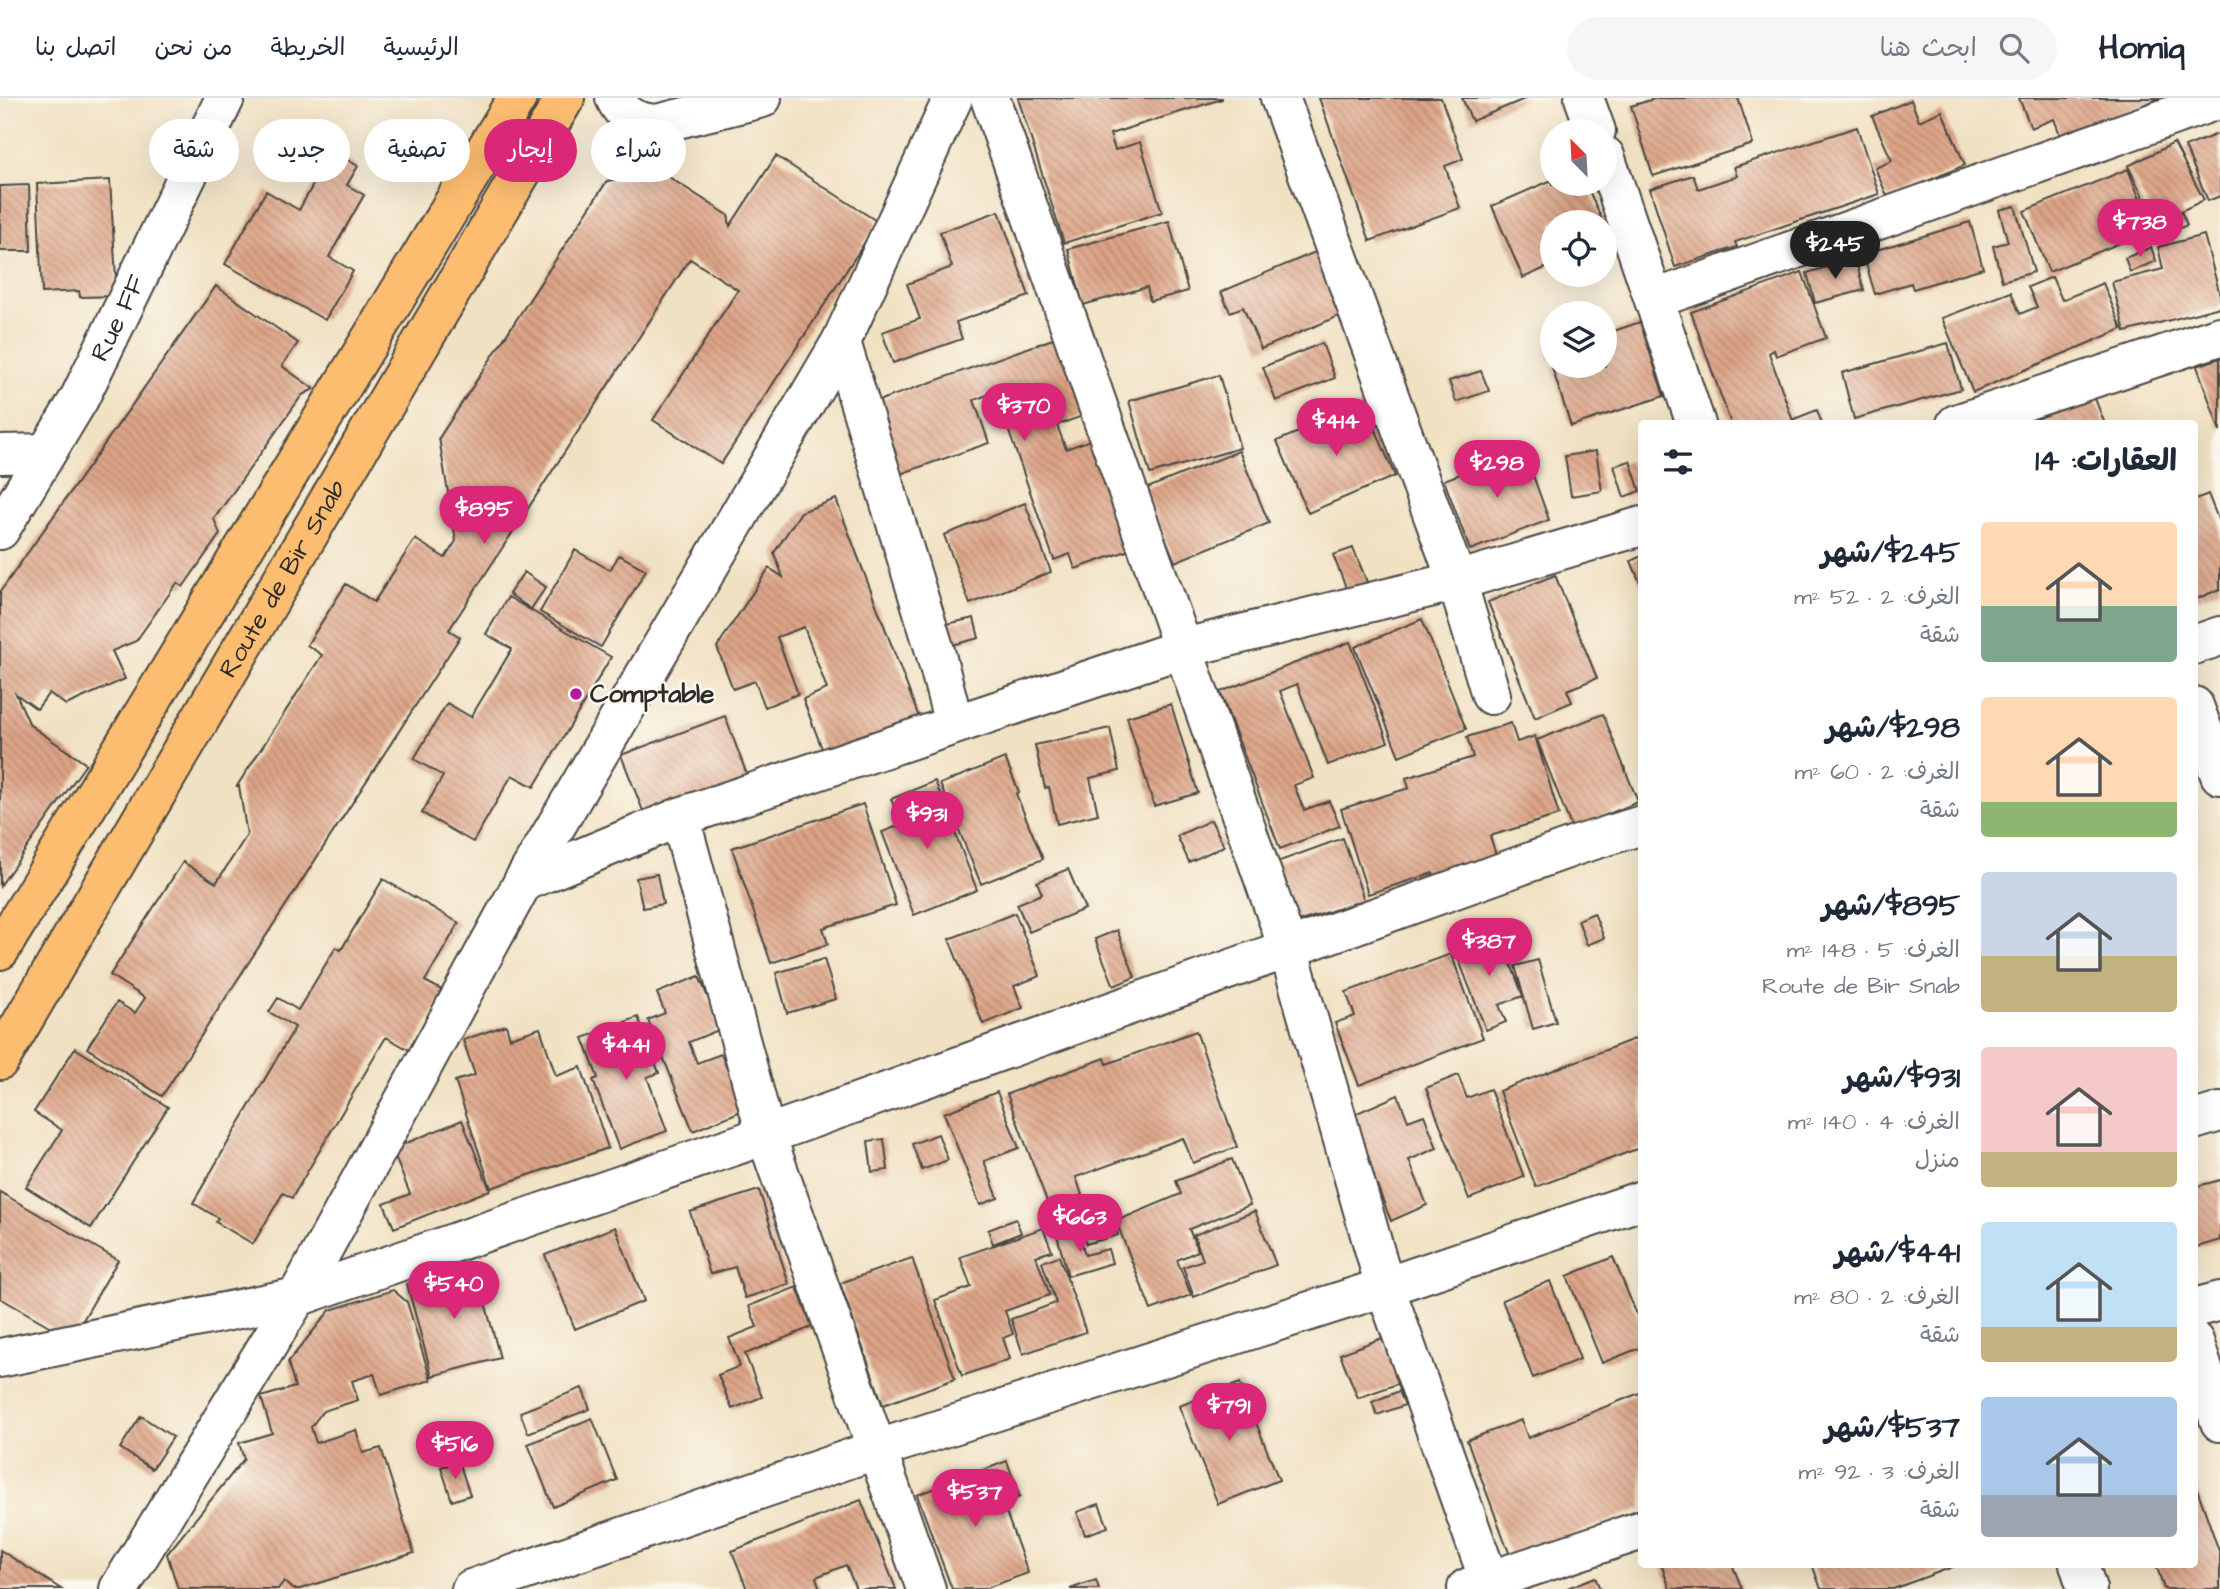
<!DOCTYPE html>
<html lang="ar">
<head>
<meta charset="utf-8">
<style>
	body { margin:0; font-family:"Architects Daughter","Playpen Sans Arabic",sans-serif; background:#f6f6f7; color:#1f2937; direction:rtl; height:100vh; display:flex; flex-direction:column; font-size:26px; white-space:nowrap }
	* { box-sizing:border-box; margin:0 }
	p { font-size:23px; color:#747a83 }
	.icon { flex:none; width:38px; height:38px; fill:none; stroke:currentColor; stroke-width:2; stroke-linecap:round; stroke-linejoin:round }
	.map { position:relative; flex:1; overflow:hidden; direction:ltr }
	.side { position:absolute; left:1638px; top:322px; width:560px; height:1148px; display:flex; flex-direction:column; background:#fff; border-radius:7px; box-shadow:0 7px 28px #0002; direction:rtl }
	.side>* { flex:none }
	.guide { position:absolute; left:21px; top:21px; width:665px; height:63px; direction:rtl; display:flex; gap:14px }
	.needle { width:46px; rotate:336deg }
	.controls { position:absolute; left:1540px; top:21px; display:grid; gap:14px }
	.controls a { display:grid; place-items:center; width:77px; height:77px; border-radius:50%; background:#fff; box-shadow:0 7px 28px #0002; font-size:35px }
	.price { position:absolute; translate:-50% -60px; padding:0 16px; border-radius:24px; background:#db2777; color:#fff; font-size:23px; line-height:46px; filter:drop-shadow(0 2px 4px #0008) }
	.price::after { content:''; position:absolute; left:50%; top:42px; width:21px; height:16px; margin-left:-10px; background:inherit; clip-path:polygon(0 0,100% 0,50% 100%) }
	.price.active { background:#222; color:#fff }
	ul { padding:0; list-style:none }
	li { display:flex; align-items:center; gap:21px; height:175px; padding:0 21px }
	li span { display:grid; place-items:center; flex:none; width:196px; height:140px; border-radius:7px; color:#555 }
	li>.icon { margin-inline-start:auto }
	span .icon { width:84px; height:84px; fill:#fffc; stroke-width:1 }
	li b { font-size:30px }
	h2 { display:flex; justify-content:space-between; align-items:center; height:84px; padding:0 21px; font-size:30px }
	.pill { padding:0 24px; border-radius:32px; background:#fff; box-shadow:0 7px 28px #0002; font-size:24px; line-height:63px }
	.pill.active { background:#db2777; color:#fff }
	header { display:flex; align-items:center; gap:42px; box-sizing:border-box; height:98px; padding:0 35px; background:#fff; border-bottom:2px solid #e0e1e3 }
	header strong { font-size:33px }
	nav { display:flex; gap:38px; margin-inline-start:auto; font-size:24px }
	.search { width:490px; height:63px; background:#f6f6f7; display:flex; align-items:center; gap:18px; box-sizing:border-box; padding:0 24px; border-radius:38px; color:#747a83; font-size:26px }
	.map>svg:first-child { display:block }
	.building { fill:url(#building-back-hatch) }
	.lines { fill:none; stroke-linecap:round; stroke-linejoin:round }
	.minor-casing { stroke:#494642; stroke-width:42 }
	.major-casing { stroke:#494642; stroke-width:42 }
	.minor { stroke:#fff; stroke-width:38 }
	.major { stroke:#fcbd6f; stroke-width:38 }
	.poi-dot { fill:#b5179e; stroke:#fbf7ec; stroke-width:2.5 }
	.labels { text-anchor:middle; dominant-baseline:central; stroke-width:5; stroke-linejoin:round; paint-order:stroke }
	.street-label { font-size:26px; fill:#2b2b2b; stroke:#fbf7ec }
	.poi-label { font-size:26px; font-weight:bold; fill:#2b2b2b; stroke:#fbf7ec; text-anchor:start }
</style>
</head>
<body>
<header>
<strong>Homiq</strong>
<div class="search"><svg class="icon" aria-label="search" viewBox="0 0 24 24"><circle cx="10" cy="10" r="6"/><path d="M15 15l6 6"/></svg>ابحث هنا</div>
<nav><a>الرئيسية</a><a>الخريطة</a><a>من نحن</a><a>اتصل بنا</a></nav>
</header>
<div class="map">
<svg width="2220" height="1491" viewBox="0 0 2220 1491">
	<defs>
		<pattern id="building-back-hatch" width="6" height="6" patternUnits="userSpaceOnUse" patternTransform="scale(1.75)"><rect width="6" height="6" fill="#dda487"/><path d="M-1 5l2 2M0 0l6 6M5-1l2 2" fill="none" stroke="#b3866f"/></pattern>
	</defs>
	<rect width="100%" height="100%" fill="#fbf7ec"/>
	<filter id="ink" filterUnits="userSpaceOnUse"><feTurbulence type="fractalNoise" baseFrequency=".0143" numOctaves="2"/><feDisplacementMap in="SourceGraphic" scale="14" xChannelSelector="R" yChannelSelector="G"/><feConvolveMatrix kernelMatrix="1 2 1 2 8 2 1 2 1" color-interpolation-filters="sRGB"/></filter>
	<filter id="wash" filterUnits="userSpaceOnUse"><feTurbulence type="fractalNoise" baseFrequency=".00686" numOctaves="4" result="noise"/><feDisplacementMap in="SourceGraphic" scale="28" xChannelSelector="R" yChannelSelector="G"/><feGaussianBlur stdDeviation="1.57" result="paint"/><feColorMatrix in="noise" values="0 0 0 0 0 0 0 0 0 0 0 0 0 0 0 0 0 1.4 0 .05"/><feComposite in="paint" operator="in"/></filter>
	<g filter="url(#wash)">
		<rect width="100%" height="100%" fill="#f1e1c3"/>
		<g id="blocks">
			<path class="building" d="M1018,0h204v1l-112,35 5,16 25,-8 22,70 -98,31z
				M1319,0h122l22,61 -18,7 15,42 -90,33z
				M1462,0h65l-55,23z
				M1657,0h81l15,46 -100,32 -22,-70z
				M2019,0h141l-98,42 -8,-21 -23,9z
				M1911,2l8,21 23,-10 23,54 -77,33 -13,-30 17,-7 -20,-45z
				M1857,29l22,67 -144,48 2,5 -62,20 -25,-78 43,-14 5,14 39,-13 -3,-9z
				M2220,35v63l-12,5 -23,-54z
				M2174,45l30,57 -23,11 6,14 -25,11 -34,-70z
				M332,53l26,15 -11,19 17,10 -35,62 24,14 -28,49 -100,-56 41,-73 33,19z
				M776,58l102,66 -157,242 -68,-44 85,-130 -48,-31 -241,371 11,7 -298,459 -75,-48 30,-46 18,11 10,-15 -35,-23 73,-113 33,21 31,-48 -8,-49h-2l85,-131 -15,-10 39,-61 28,18 41,-63 30,19 11,-17 -17,-103 168,-257 54,-9 67,43 2,11z
				M2128,71l24,61 -103,42 -25,-61z
				M110,82l7,116 -37,1 -1,-6 -37,2 -5,-109z
				M1552,82v4h34l17,38h-51v43l-29,13 -31,-72z
				M29,87l2,66h-31v-65z
				M2015,108l19,66 -32,9 -9,-35 15,-4 -9,-32z
				M999,113l30,85 -73,26 6,17 -69,24 -11,-31 38,-13 -13,-35 45,-17 -12,-35z
				M1169,123l19,70 -38,10 -3,-14 -64,18 -15,-56z
				M1970,124l13,46 -70,21 -2,-6 -36,11 -12,-40z
				M2204,137l16,60v12l-95,25 -13,-50 51,-13 -5,-22z
				M2151,149l5,14 -26,11 -5,-14z
				M1320,152l26,63 -85,36 -18,-42 -13,5 -9,-20z
				M1855,161l9,31 -49,13 -8,-30z
				M1802,174l24,66 -50,18 -2,-6 -5,3 25,71h-63l-40,-112z
				M2052,179l10,23 41,-17 19,46 -149,63 -31,-74 69,-26 9,22 17,-7 -9,-20z
				M216,188l82,57 -16,23 32,23 -12,6 -88,124 6,15 -37,53 -6,-4 -41,58 -24,10 13,28 -59,26 -17,-12 -12,16 -21,-15 14,31 56,39 -86,122v-294z
				M1640,224l24,74 -93,30 -24,-74 5,-2v16h53v-32z
				M1067,236l27,78 -37,13 9,24 38,-14 34,112 -63,22 -5,-15 -16,6 -59,-168 -21,8 15,43 -89,31 -25,-72z
				M1322,245l13,35 -59,23 -13,-34z
				M1948,245l13,46 -107,30 -12,-46z
				M2220,260v73l-23,-65z
				M1481,273l8,20 -33,11 -7,-21z
				M1219,277l21,73 -90,26 -21,-73z
				M2094,298l11,28h-73l-1,-3z
				M1365,306l30,72 -87,37 -31,-72z
				M1817,312l5,14h-26l-2,-5z
				M1524,352l25,70 -79,30 -26,-70z
				M1239,353l30,72 -94,39 -30,-73z
				M1596,353l6,40 -31,5 -6,-40z
				M1630,363l10,30 -16,6 -10,-31z
				M2208,396l12,30v65l-26,11v-100z
				M836,401l87,229 -95,36 -25,-65 24,-10 -23,-62 -27,10 21,57 -33,13 -10,-26 -22,8 -16,-42 52,-79 14,9 -9,-24 27,-41z
				M1025,405l26,69 -81,32 -26,-69z
				M1353,450l14,34 -20,8 -14,-35z
				M575,452l35,20 9,-15 27,15 -45,77 -61,-35z
				M1641,458v29l-10,-24z
				M524,474l22,15 -15,22 -22,-15z
				M1555,477l42,103 -30,12 5,12 -37,16 -47,-116z
				M508,499l103,60 -77,130 -22,-12 -39,67 -51,-29 21,-37 -29,-17 33,-56 24,14 41,-68 -26,-15z
				M974,520l5,20 -35,9 -6,-21z
				M1422,521l44,110 -67,27 -44,-109z
				M1350,544l38,100 -60,23 -31,-81 -17,7 34,87 -20,7 10,25 25,-9 11,25 -60,23 -60,-157z
				M1171,606l27,89 -44,13 -27,-89z
				M1603,616l35,88 -66,27 -35,-89z
				M725,618l25,67 -103,38 -26,-66z
				M1511,625l6,19 18,-6 24,79 -69,21 8,25 -63,20 -2,-8 -65,21 -27,-85 68,-21 -3,-10 67,-21 -6,-20z
				M1110,630l9,43 -29,7 8,36 -41,10 -8,-37 -4,1 -10,-43z
				M1005,660l14,34 -3,2 27,65 -62,25 -41,-100z
				M935,683l42,109 -63,25 -32,-83 19,-7 -10,-26z
				M863,706l33,101 -73,23 5,16 -57,19 -39,-115z
				M1211,722l13,26 -35,16 -12,-26z
				M1343,740l21,62 -66,22 -21,-60z
				M1068,771l17,40 -56,23 -12,-28 25,-10 -5,-12z
				M657,776l6,30 -20,4 -7,-30z
				M383,781l76,44 -34,58 20,11 -34,59 -25,-14 -94,161 -9,-5 -30,51 -37,-22 2,-4 -25,-15 102,-176 -26,-15 9,-14 20,12 38,-63 5,3z
				M1015,815l25,63 -26,10 9,22 -40,16 -34,-85z
				M1594,815l10,25 -17,7 -9,-25z
				M1117,832l18,47 -21,9 -19,-47z
				M1499,835l24,63 -24,9 7,17 -20,8 -31,-80z
				M1451,856l32,84 -124,47 -24,-62 20,-7 -9,-24z
				M824,861l12,40 -49,14 -11,-40z
				M1538,862l18,62 -23,7 -18,-63z
				M699,878l22,53 -32,13 8,21 24,-9 23,56 -51,21 -45,-111 17,-7 -8,-20z
				M638,919l21,56 -12,4 20,54 -48,18 -26,-69 5,-2 -15,-40z
				M506,927l4,13 30,-10 16,48 25,-9 27,81 -117,40 -36,-107 20,-6 -12,-35z
				M1196,933l41,116 -44,16 -10,-25 -107,39 6,18 -33,12 -42,-113 98,-36 2,6z
				M1642,938v111l-106,40 -37,-96z
				M75,950l93,59 -77,121 -65,-41 36,-57 -28,-18z
				M1458,977l9,23 23,-9 34,88 -55,22 -43,-111z
				M997,994l22,56 -35,13 14,37 -18,7 -36,-92z
				M1398,997l10,26 16,-6 13,33 -28,12 18,45 -36,16 -41,-105z
				M462,1022l28,70 -96,38 -10,-24 26,-10 -18,-45z
				M938,1036l10,26 -26,10 -10,-26z
				M884,1041l4,31 -16,2 -4,-31z
				M1232,1061l18,46 -61,24 9,22 -21,9 14,35 -40,15 -35,-89 65,-27 -5,-13z
				M2220,1082v60l-26,8v-61z
				M759,1092l30,94 -44,14 -10,-31 -25,7 -20,-62z
				M0,1094l118,68 -46,79 -72,-41z
				M1255,1113l21,54 -82,32 -11,-30 20,-7 -9,-25z
				M1112,1115l6,22 -32,9 -6,-21z
				M1016,1121l5,14 -28,11 -5,-14z
				M615,1129l29,74 -69,28 -30,-74z
				M1043,1130l9,23 -16,5 14,39 -45,16 8,23 -10,4 7,21 -48,17 -27,-76 36,-13 -11,-30z
				M1078,1131l7,26 23,-6 4,14 -44,13 -11,-41z
				M1059,1158l27,76 -63,22 -12,-35 45,-16 -14,-41z
				M1613,1159l29,70v20l-40,16 -35,-87z
				M912,1160l43,121 -72,26 -43,-122z
				M475,1167l25,93 -68,18 -25,-92z
				M1550,1183l30,78 -47,19 -31,-78z
				M797,1189l15,40 -67,27 17,43 -30,12 -14,-34 22,-9 -11,-28 28,-11 -8,-21z
				M393,1192l14,12 24,78 -50,15 -7,-21 -22,7 6,19 -35,11 -12,16 5,16 40,-13 7,23 18,-5 33,105 -114,36h-7l-9,-8 -6,8h-100l-11,-35 77,-95 -5,-16 33,-10 -11,-36 34,-10 -7,-25 42,-52z
				M1382,1240l18,45 -42,15 -18,-44z
				M1240,1285l39,97 -61,24 -39,-98z
				M582,1290l8,21 -62,24 -8,-21z
				M1399,1293l6,14 -28,10 -5,-13z
				M1642,1294v116l-131,50 -44,-118 54,-20 7,18z
				M141,1318l32,21 -21,32 -32,-21z
				M592,1320l25,62 -64,27 -25,-63z
				M1007,1363l13,36 -17,7 25,69 -44,16h-32l-35,-94z
				M459,1364l11,33 -18,6 -11,-34z
				M2194,1382l26,74v35h-56l-8,-25h38z
				M861,1402l35,89h-40l-10,-24 -30,12 4,12h-73l-15,-38z
				M1099,1406l9,23 -23,8 -8,-23z
				M0,1452l61,39h-61z
				M1661,1466h71l10,25h-72z
				M1812,1466h146v1l-65,24h-72z
				M1595,1479l5,12h-35z
				M1096,1482l3,9h-29z"/>
		</g>
	</g>
	<g filter="url(#ink)">
		<use href="#blocks" fill-opacity="0" stroke="#494642" stroke-width="2"/>
		<g class="lines">
			<g class="minor-casing">
				<g id="minor">
					<path d="M615,0c8,18 22,25 42,26l105,-26"/>
					<path d="M990,0l298,850 97,339 107,302"/>
					<path d="M1280,0l177,483 34,114"/>
					<path d="M1584,0l12,33"/>
					<path d="M1605,58l91,268"/>
					<path d="M1655,201l565,-200"/>
					<path d="M841,244l94,309 19,73"/>
					<path d="M1956,326l264,-88"/>
					<path d="M0,356l46,-1"/>
					<path id="s1" d="M0,432l79,-131 146,-301"/>
					<path d="M2194,547l26,-9"/>
					<path d="M2194,608l26,69"/>
					<path d="M680,719l86,318 812,-290 64,-20"/>
					<path d="M523,784l157,-65 504,-169 273,-67 185,-55"/>
					<path d="M2194,1022l26,-8"/>
					<path d="M2194,1210l26,-7"/>
					<path d="M2194,1243l26,81"/>
					<path d="M0,1260l297,-61 469,-162 160,454"/>
					<path d="M2079,1466l8,25"/>
					<path d="M1467,1490l175,-58"/>
					<path d="M119,1491l178,-292 226,-415 318,-540 112,-244"/>
					<path d="M471,1491l407,-140 507,-162 257,-87"/>
				</g>
			</g>
			<g class="major-casing">
				<g id="major">
					<path d="M0,852l517,-852"/>
					<path id="s2" d="M0,962l565,-962"/>
				</g>
			</g>
			<use href="#minor" class="minor"/>
			<use href="#major" class="major"/>
		</g>
	</g>
	<circle class="poi-dot" cx="576" cy="596" r="7"/>
	<g class="labels">
		<g class="street-label">
			<text stroke="none"><textPath href="#s1" startOffset="243">Rue FF</textPath></text>
			<text stroke="none"><textPath href="#s2" startOffset="558">Route de Bir Snab</textPath></text>
		</g>
		<g class="poi-label">
			<text x="590" y="596">Comptable</text>
		</g>
	</g>
</svg>
<div class="controls">
<a><svg class="needle" viewBox="-14 -14 28 28"><path d="M0-13l5 13h-10z" fill="#e53935"/><path d="M0 13l5-13h-10z" fill="#747a83"/></svg></a>
<a><svg class="icon" aria-label="locate" viewBox="0 0 24 24"><circle cx="12" cy="12" r="6"/><path d="M12 2v4M12 18v4M2 12h4M18 12h4"/></svg></a>
<a><svg class="icon" aria-label="layers" viewBox="0 0 24 24"><path d="M12 4l9 5-9 5-9-5zM3 14l9 5 9-5"/></svg></a>
</div>
<b class="price" style="left:2140px;top:161px">$738</b>
<b class="price active" style="left:1835px;top:183px">$245</b>
<b class="price" style="left:1024px;top:345px">$370</b>
<b class="price" style="left:1336px;top:360px">$414</b>
<b class="price" style="left:1497px;top:402px">$298</b>
<b class="price" style="left:484px;top:448px">$895</b>
<b class="price" style="left:927px;top:753px">$931</b>
<b class="price" style="left:1489px;top:880px">$387</b>
<b class="price" style="left:626px;top:984px">$441</b>
<b class="price" style="left:1080px;top:1156px">$663</b>
<b class="price" style="left:454px;top:1223px">$540</b>
<b class="price" style="left:1229px;top:1345px">$791</b>
<b class="price" style="left:455px;top:1383px">$516</b>
<b class="price" style="left:975px;top:1431px">$537</b>
<div class="guide">
<a class="pill">شراء</a>
<a class="pill active">إيجار</a>
<a class="pill">تصفية</a>
<a class="pill">جديد</a>
<a class="pill">شقة</a>
</div>
<section class="side">
<h2>العقارات: 14<svg class="icon" aria-label="filters" viewBox="0 0 24 24"><path d="M4 7h16M4 17h16"/><circle cx="9" cy="7" r="2"/><circle cx="15" cy="17" r="2"/></svg></h2>
<ul>
<li><span style="background:linear-gradient(#ffd9b3 60%,#7fa58c 0)"><svg class="icon" aria-label="home" viewBox="0 0 24 24"><path d="M3 11l9-7 9 7M6 9v11h12V9"/></svg></span><div><b>$245/شهر</b><p>الغرف: 2 · 52 m²</p><p>شقة</p></div></li>
<li><span style="background:linear-gradient(#ffd9b3 75%,#8fb573 0)"><svg class="icon" aria-label="home" viewBox="0 0 24 24"><path d="M3 11l9-7 9 7M6 9v11h12V9"/></svg></span><div><b>$298/شهر</b><p>الغرف: 2 · 60 m²</p><p>شقة</p></div></li>
<li><span style="background:linear-gradient(#c9d6e8 60%,#c2b280 0)"><svg class="icon" aria-label="home" viewBox="0 0 24 24"><path d="M3 11l9-7 9 7M6 9v11h12V9"/></svg></span><div><b>$895/شهر</b><p>الغرف: 5 · 148 m²</p><p>Route de Bir Snab</p></div></li>
<li><span style="background:linear-gradient(#f6c9c9 75%,#c2b280 0)"><svg class="icon" aria-label="home" viewBox="0 0 24 24"><path d="M3 11l9-7 9 7M6 9v11h12V9"/></svg></span><div><b>$931/شهر</b><p>الغرف: 4 · 140 m²</p><p>منزل</p></div></li>
<li><span style="background:linear-gradient(#bfe0f5 75%,#c2b280 0)"><svg class="icon" aria-label="home" viewBox="0 0 24 24"><path d="M3 11l9-7 9 7M6 9v11h12V9"/></svg></span><div><b>$441/شهر</b><p>الغرف: 2 · 80 m²</p><p>شقة</p></div></li>
<li><span style="background:linear-gradient(#a9c7e8 70%,#9aa5b1 0)"><svg class="icon" aria-label="home" viewBox="0 0 24 24"><path d="M3 11l9-7 9 7M6 9v11h12V9"/></svg></span><div><b>$537/شهر</b><p>الغرف: 3 · 92 m²</p><p>شقة</p></div></li>
</ul>
</section>
</div>
</body>
</html>
